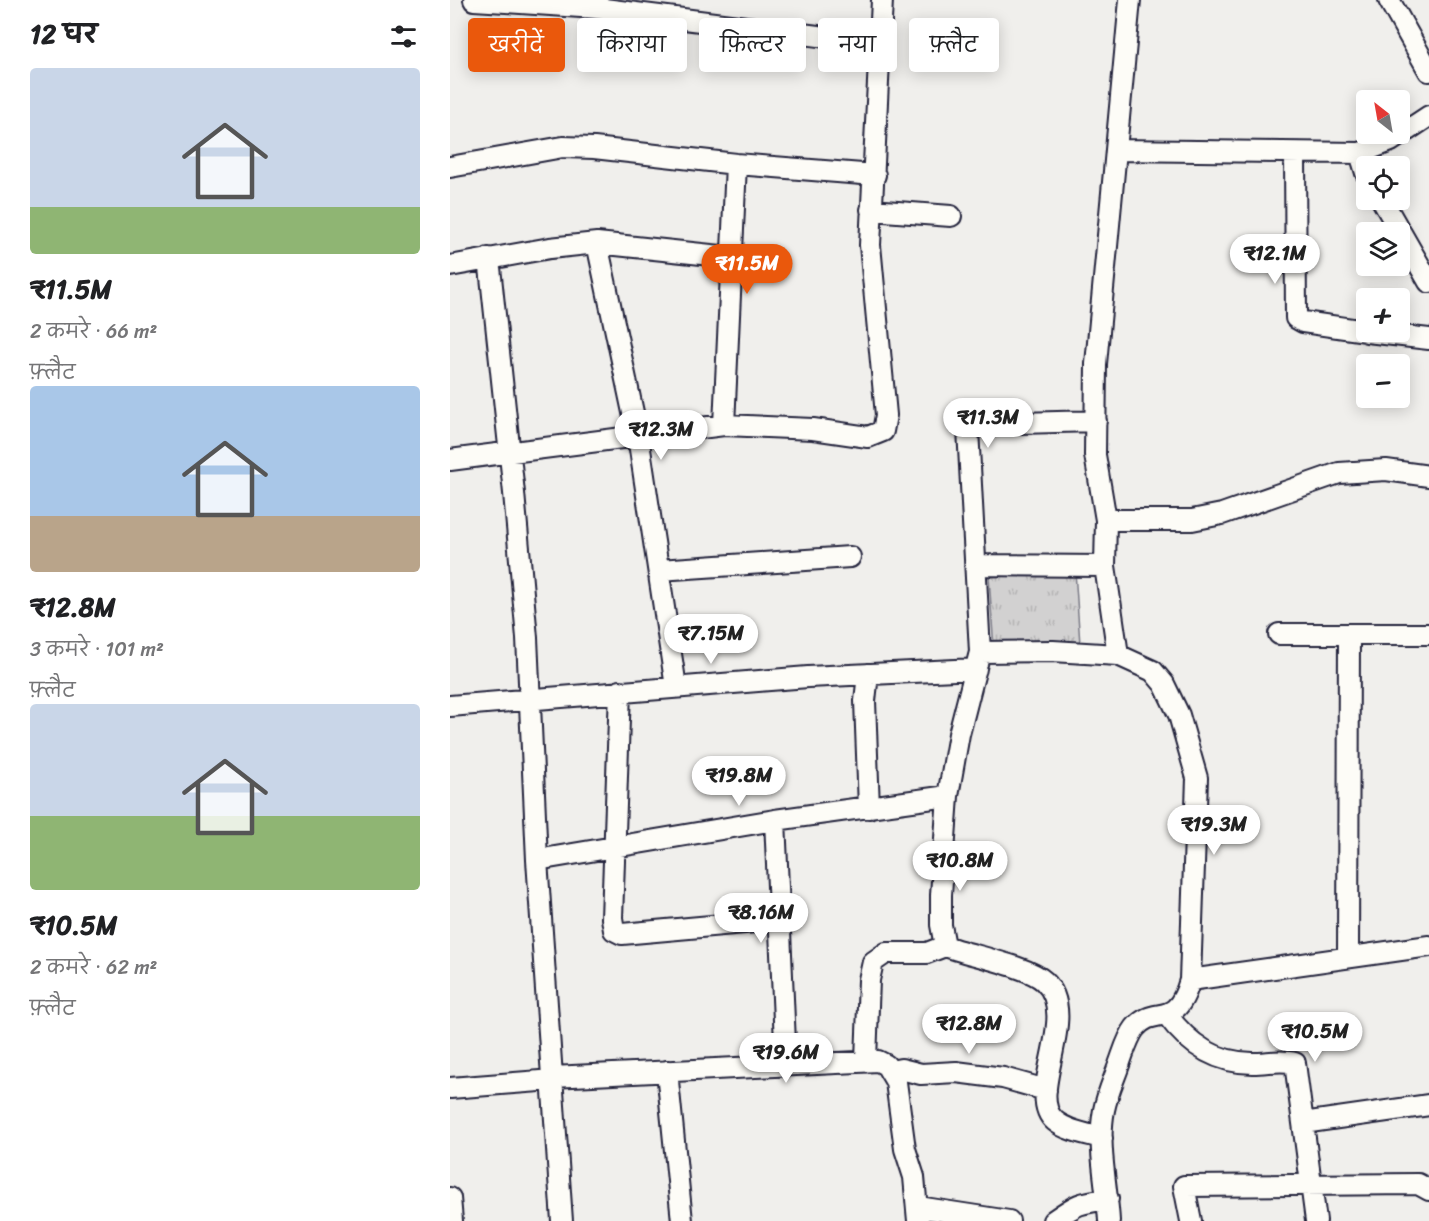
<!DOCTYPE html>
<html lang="hi">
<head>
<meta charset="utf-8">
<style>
	body { margin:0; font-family:Sriracha,"Playpen Sans Deva",sans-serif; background:#f6f6f6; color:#202124; height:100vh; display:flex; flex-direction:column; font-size:22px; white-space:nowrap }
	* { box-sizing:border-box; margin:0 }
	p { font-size:20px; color:#757577 }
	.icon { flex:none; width:33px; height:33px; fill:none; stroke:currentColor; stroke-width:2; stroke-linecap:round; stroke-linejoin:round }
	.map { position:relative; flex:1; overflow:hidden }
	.sheet { display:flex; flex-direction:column; background:#fff; width:450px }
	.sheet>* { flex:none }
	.guide { position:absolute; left:18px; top:18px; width:570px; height:54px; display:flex; gap:12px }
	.needle { width:39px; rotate:329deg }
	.controls { position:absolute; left:906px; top:90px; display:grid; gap:12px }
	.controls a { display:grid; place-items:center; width:54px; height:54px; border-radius:6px; background:#fff; box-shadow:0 3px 15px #0003; font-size:30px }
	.price { position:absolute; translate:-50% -51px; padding:0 14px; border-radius:21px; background:#fff; color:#222; font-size:20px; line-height:39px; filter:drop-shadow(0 2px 3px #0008) }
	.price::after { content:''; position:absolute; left:50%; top:36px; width:18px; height:14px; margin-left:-9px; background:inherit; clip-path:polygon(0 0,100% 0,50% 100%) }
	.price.on { background:#ea580c; color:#fff }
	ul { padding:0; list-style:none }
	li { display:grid; align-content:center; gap:12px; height:318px; padding:0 30px }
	li span { display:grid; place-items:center; height:186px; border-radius:6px; color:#555 }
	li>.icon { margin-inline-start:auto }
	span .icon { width:108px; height:108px; fill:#fffc; stroke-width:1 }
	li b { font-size:26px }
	h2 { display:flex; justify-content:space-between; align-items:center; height:72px; padding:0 30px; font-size:26px }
	.chip { padding:0 21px; border-radius:6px; background:#fff; box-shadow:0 3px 15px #0003; font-size:21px; line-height:54px }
	.chip.on { background:#ea580c; color:#fff }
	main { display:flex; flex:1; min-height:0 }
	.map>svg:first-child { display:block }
	.grass { fill:url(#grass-tufts); stroke:#7a7a86; stroke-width:1.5 }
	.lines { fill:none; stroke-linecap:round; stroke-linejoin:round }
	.minor-casing { stroke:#22223b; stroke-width:24 }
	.minor { stroke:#fdfcf7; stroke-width:20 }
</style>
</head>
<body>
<main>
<section class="sheet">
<h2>12 घर<svg class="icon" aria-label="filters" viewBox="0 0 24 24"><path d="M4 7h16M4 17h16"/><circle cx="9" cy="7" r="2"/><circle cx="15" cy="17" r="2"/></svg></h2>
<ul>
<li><span style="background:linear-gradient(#c9d6e8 75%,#8fb573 0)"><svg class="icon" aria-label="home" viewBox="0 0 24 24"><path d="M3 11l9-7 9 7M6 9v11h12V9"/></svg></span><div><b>₹11.5M</b><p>2 कमरे · 66 m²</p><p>फ़्लैट</p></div></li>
<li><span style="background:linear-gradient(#a9c7e8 70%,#b9a48a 0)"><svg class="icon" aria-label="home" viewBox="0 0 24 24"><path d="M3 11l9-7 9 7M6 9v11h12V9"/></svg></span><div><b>₹12.8M</b><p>3 कमरे · 101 m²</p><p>फ़्लैट</p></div></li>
<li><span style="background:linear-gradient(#c9d6e8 60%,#8fb573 0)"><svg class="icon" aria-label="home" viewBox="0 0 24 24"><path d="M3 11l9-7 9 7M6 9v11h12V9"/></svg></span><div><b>₹10.5M</b><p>2 कमरे · 62 m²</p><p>फ़्लैट</p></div></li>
</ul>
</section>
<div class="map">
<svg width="979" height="1221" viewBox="0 0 979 1221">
	<defs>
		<pattern id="grass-tufts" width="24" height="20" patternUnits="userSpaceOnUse" patternTransform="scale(1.5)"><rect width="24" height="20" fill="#d2d1d1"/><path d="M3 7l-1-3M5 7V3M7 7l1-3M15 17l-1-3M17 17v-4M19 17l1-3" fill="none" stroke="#b4b3b4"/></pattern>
	</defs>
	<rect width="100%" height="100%" fill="#f0efec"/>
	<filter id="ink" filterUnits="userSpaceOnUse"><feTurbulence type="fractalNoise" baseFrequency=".0167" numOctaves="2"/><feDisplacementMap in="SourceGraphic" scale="12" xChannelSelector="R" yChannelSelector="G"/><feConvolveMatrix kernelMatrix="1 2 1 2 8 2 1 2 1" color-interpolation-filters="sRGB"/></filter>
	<g filter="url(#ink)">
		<path class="grass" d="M625,571l5,73 -86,6 -5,-73z"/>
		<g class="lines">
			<g class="minor-casing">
				<path id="minor" d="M24,0l122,8 286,36
					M939,0l40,71
					M666,150l244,3 31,-12 38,-25
					M845,153l1,165 7,4 63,9
					M910,153l6,20
					M0,167l113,-20 31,1 142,16 139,11
					M932,200l47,82
					M421,210l80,6
					M147,243l41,193 38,251
					M39,258l25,235 13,145 10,222 25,361
					M0,266l100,-18 47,-5 133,14
					M917,332l62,7
					M646,421l-122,3 -6,5 12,223 -21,82 -11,62 -7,99v30l4,21c24,9 83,20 99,35 38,35 -20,114 11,140 12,10 32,13 47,17
					M274,425l12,-261
					M0,460l274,-35 89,4 55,8 15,-6 3,-16 -16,-170 12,-245
					M656,520h86l30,-6 117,-41 47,-3 43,6
					M527,565l128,1
					M209,570l191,-13
					M829,634h150
					M530,652l73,-1 65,4 35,16 11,13 15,31 18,63 -7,202c-15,52 -34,23 -55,48 -7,9 -11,23 -15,34 -5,15 -13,32 -16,48 -7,36 3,75 5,111
					M668,655l-13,-89 1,-46 -11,-65 1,-91 34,-364
					M418,674l-3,27 4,107
					M170,691l-8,227 2,12 8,4 156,-14
					M0,706l358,-29 168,-8
					M325,820l11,245
					M87,860l238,-40 173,-24
					M898,957l1,-322
					M740,980l239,-34
					M717,1015c22,30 49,48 86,48 15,0 28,-4 42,0l21,158
					M416,1060l3,-80 4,-18 13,-9h41l18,-7
					M217,1071l15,150
					M441,1071l10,-2 20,5 35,-2 47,6 43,12
					M102,1077l326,-16 8,4 10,17 9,67 9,28 4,44
					M0,1088l103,-8
					M853,1123l126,-18
					M0,1198l2,23
					M468,1207l91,14
					M603,1221c24,-17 25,-18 55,-22
					M741,1221l-7,-35 234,-2 11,6"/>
			</g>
			<use href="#minor" class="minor"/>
		</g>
	</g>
</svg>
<div class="controls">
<a><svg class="needle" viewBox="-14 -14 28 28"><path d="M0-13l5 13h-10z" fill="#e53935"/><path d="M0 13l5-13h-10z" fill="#757577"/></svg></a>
<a><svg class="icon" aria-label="locate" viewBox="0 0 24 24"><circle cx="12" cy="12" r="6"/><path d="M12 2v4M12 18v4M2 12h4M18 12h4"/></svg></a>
<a><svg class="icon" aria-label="layers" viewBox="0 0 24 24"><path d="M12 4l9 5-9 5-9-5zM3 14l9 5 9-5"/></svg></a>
<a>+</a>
<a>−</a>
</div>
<b class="price" style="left:825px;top:285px">₹12.1M</b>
<b class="price on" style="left:297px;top:295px">₹11.5M</b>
<b class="price" style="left:538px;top:449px">₹11.3M</b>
<b class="price" style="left:211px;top:461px">₹12.3M</b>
<b class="price" style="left:261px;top:665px">₹7.15M</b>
<b class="price" style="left:289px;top:807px">₹19.8M</b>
<b class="price" style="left:764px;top:856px">₹19.3M</b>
<b class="price" style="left:510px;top:892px">₹10.8M</b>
<b class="price" style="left:311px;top:944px">₹8.16M</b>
<b class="price" style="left:519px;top:1055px">₹12.8M</b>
<b class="price" style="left:865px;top:1063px">₹10.5M</b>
<b class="price" style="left:336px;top:1084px">₹19.6M</b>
<div class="guide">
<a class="chip on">खरीदें</a>
<a class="chip">किराया</a>
<a class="chip">फ़िल्टर</a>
<a class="chip">नया</a>
<a class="chip">फ़्लैट</a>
</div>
</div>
</main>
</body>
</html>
